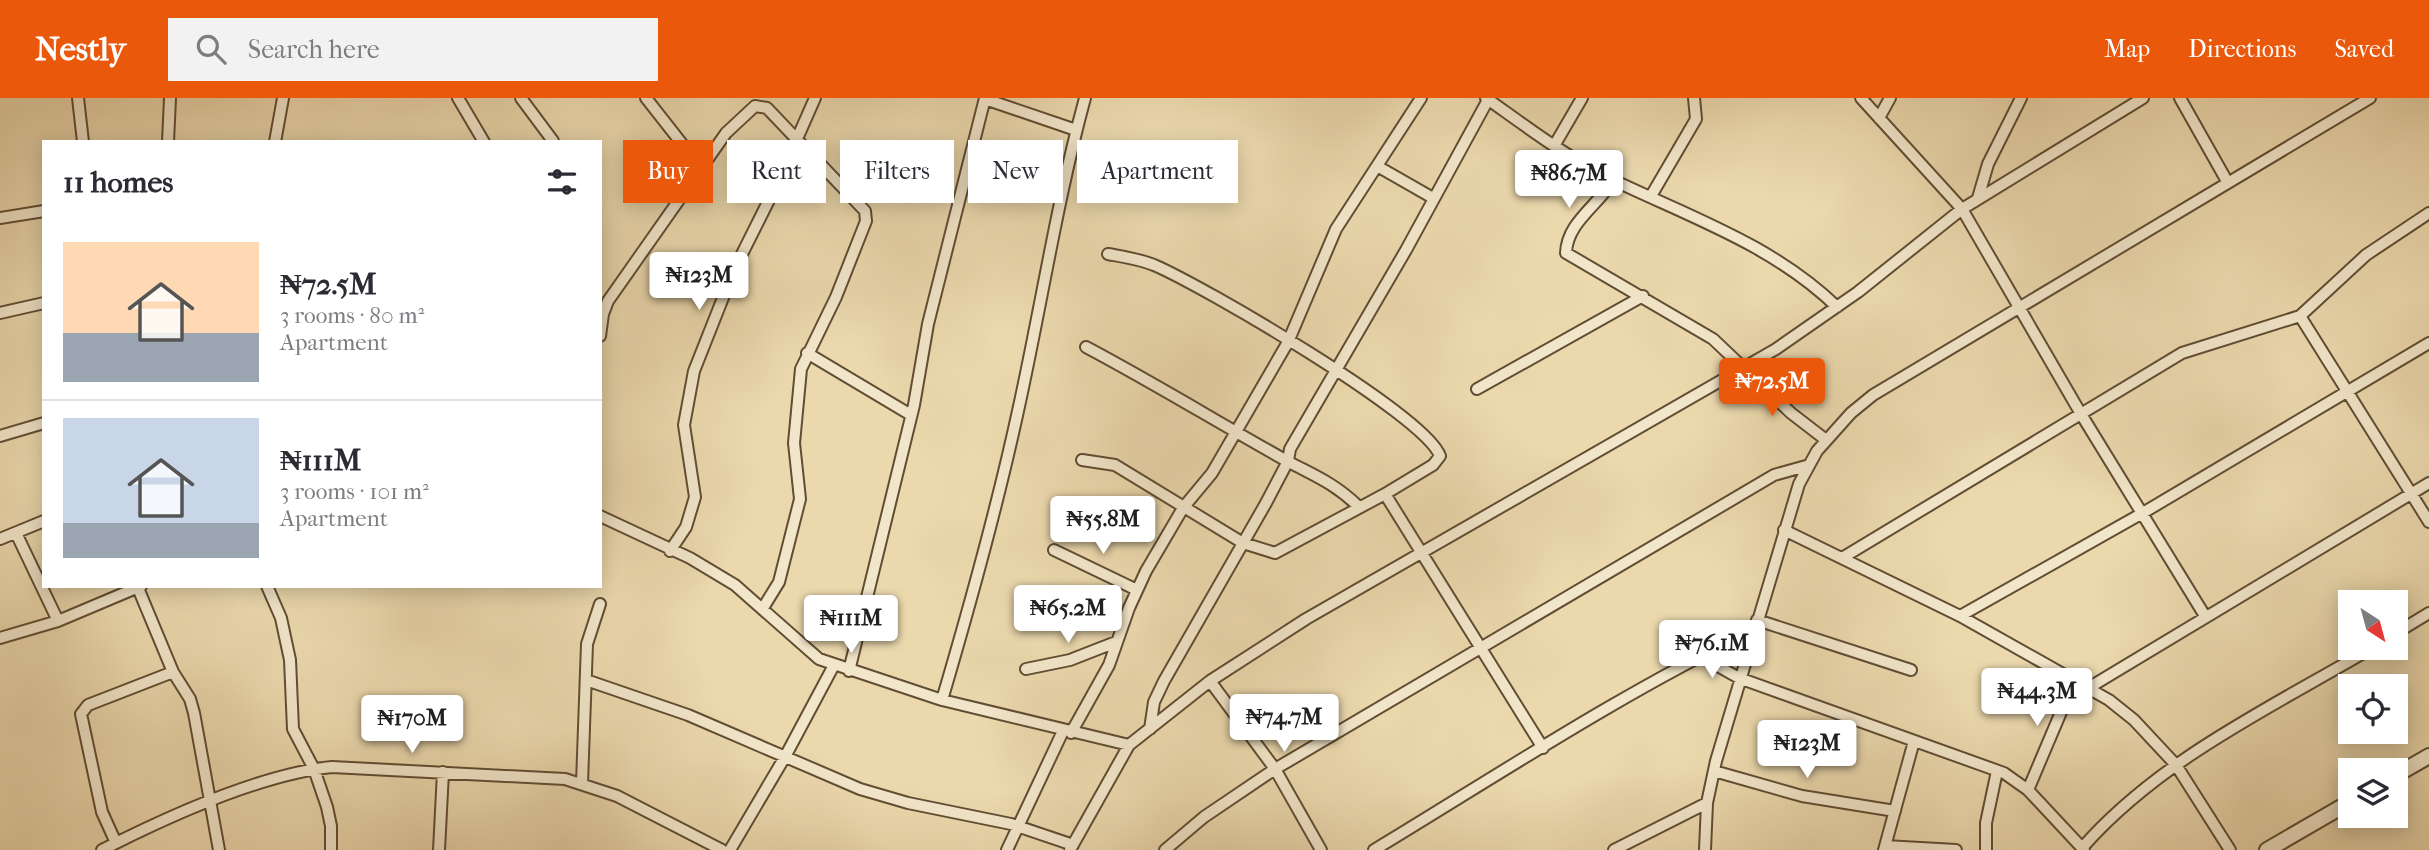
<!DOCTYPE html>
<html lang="en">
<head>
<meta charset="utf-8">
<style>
	body { margin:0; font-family:"IM FELL French Canon",serif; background:#f2f2f3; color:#2b2b33; height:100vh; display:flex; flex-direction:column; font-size:26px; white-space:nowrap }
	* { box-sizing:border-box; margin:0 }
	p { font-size:23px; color:#7c7c81 }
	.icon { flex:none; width:38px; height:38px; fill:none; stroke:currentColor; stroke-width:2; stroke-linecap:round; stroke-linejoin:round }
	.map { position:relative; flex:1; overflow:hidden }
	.drawer { position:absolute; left:42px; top:42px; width:560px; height:448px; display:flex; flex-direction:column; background:#fff; border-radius:0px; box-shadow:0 4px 18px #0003 }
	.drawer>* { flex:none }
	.top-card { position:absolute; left:623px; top:42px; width:665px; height:63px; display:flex; gap:14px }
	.needle { width:46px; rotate:144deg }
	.tools { position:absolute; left:2338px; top:492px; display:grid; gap:14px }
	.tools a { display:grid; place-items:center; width:70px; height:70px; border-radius:0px; background:#fff; box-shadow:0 4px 18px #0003; font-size:35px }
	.price { position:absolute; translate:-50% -60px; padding:0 16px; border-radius:7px; background:#fff; color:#222; font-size:23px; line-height:46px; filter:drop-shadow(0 2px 4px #0008) }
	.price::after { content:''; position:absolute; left:50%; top:42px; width:21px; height:16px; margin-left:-10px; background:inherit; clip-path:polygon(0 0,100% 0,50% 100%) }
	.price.on { background:#ea580c; color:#fff }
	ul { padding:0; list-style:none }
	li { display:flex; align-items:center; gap:21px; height:175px; padding:0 21px }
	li+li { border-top:2px solid #e1e1e2 }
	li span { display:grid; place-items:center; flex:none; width:196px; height:140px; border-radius:0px; color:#555 }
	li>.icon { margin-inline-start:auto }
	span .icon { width:84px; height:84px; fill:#fffc; stroke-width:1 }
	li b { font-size:30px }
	h2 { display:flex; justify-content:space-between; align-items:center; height:84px; padding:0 21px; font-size:30px }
	.tag { padding:0 24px; border-radius:0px; background:#fff; box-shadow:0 4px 18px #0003; font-size:24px; line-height:63px }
	.tag.on { background:#ea580c; color:#fff }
	header { display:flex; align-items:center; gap:42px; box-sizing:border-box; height:98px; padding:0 35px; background:#ea580c; color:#fff }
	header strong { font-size:33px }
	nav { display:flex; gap:38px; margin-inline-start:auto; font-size:24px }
	.search { width:490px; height:63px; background:#f2f2f3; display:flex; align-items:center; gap:18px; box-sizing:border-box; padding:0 24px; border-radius:0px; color:#7c7c81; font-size:26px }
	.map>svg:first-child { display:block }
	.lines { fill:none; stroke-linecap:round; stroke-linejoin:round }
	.minor-casing { stroke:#614d33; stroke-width:14 }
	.tertiary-casing { stroke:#614d33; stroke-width:18 }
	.minor { stroke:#f2e6ca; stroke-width:10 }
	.tertiary { stroke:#f2e6ca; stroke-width:14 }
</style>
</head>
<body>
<header>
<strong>Nestly</strong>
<div class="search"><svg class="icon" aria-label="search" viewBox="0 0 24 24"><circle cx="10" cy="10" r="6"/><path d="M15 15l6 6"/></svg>Search here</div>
<nav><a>Map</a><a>Directions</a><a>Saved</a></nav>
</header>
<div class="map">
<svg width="2429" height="752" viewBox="0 0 2429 752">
	<rect width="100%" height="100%" fill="#ebd8ad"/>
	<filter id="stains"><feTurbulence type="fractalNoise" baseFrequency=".00286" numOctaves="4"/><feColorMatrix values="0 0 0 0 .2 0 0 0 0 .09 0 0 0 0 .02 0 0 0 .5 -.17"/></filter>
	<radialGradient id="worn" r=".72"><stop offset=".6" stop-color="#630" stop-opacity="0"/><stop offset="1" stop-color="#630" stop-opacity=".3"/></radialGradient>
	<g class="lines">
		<g class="minor-casing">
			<path id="minor" d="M78,0l5,44
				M458,0l26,44
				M521,0l32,43
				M646,0l55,70
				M1486,0c41,29 80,59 125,81 79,38 162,66 226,128
				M1861,0l101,111 119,205 124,202
				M2180,0l48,85
				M985,1l91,31
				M1879,20l11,-20
				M168,44l2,-44
				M275,44l8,-44
				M1554,48l28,-48
				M1377,68l56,32
				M1613,82c-14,25 -46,42 -47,73l147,86 78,74 35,27
				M1651,98l45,-77 -2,-21
				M1978,100l10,-34 33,-66
				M0,120l44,-7
				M0,215l44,-10
				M2300,218l129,206
				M600,238l3,-22 5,-13 118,-168 29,-27 12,2 98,103 1,10 -30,76 -35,72 -7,74 6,56 -21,83 -16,26
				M1086,249c68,36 133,76 201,114 28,15 47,22 71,45
				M807,255l104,62
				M1477,291l166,-93
				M0,338l44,-13
				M1082,362l33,5 128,78 32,10 110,-59 48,-29 7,-9c-15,-41 -237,-170 -286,-191 -15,-6 -30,-8 -46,-11
				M1385,396l158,254
				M600,418l90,42 45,27 84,74 123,41 187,45
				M1784,432l176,86 149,84 25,20 42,45 54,85
				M16,435l42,88
				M0,441l44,-18
				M1054,452l83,40
				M670,453l16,-24 9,-30 -11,-72 10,-54 40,-101 44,-88 37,-84
				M1842,460l340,-205 118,-37 66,-61 63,-42
				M267,488l14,32 9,42 3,69 21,40 13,38 4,19v24
				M138,490l35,84 17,27 4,14 25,137
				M1960,518l181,-102 288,-171
				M1757,522l154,50
				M2396,535l33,-20
				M0,540l58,-17 83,-35
				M1700,558l39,22 265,95 24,17 56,60
				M1026,571l44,-9 46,-18
				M849,573l65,-266 14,-81 57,-226
				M586,582l102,35 172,74 48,14 103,21 62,21
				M1210,583l65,88 46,81
				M2090,589l339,-204
				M942,602c28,-95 55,-192 76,-289 23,-104 39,-210 67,-313
				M1150,631l4,-27 10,-21 102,-178 22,-42 2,-12 116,-199 83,-152
				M1071,635l38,-68 20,-57 17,-37 37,-63 29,-35 25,-43 51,-88 48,-113 85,-131
				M1714,673l88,25 93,15
				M582,685l5,-139 13,-40
				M2028,692l47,-111
				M116,745l-14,-31 -21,-98 7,-9 85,-33
				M1885,748l71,4
				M2082,750c78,-89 190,-141 290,-200
				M102,752c65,-33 158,-76 230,-83l233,12 52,17 105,54
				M439,752l4,-78
				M730,752l56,-95 48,-90
				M1007,752l56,-119
				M1070,752l59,-105 81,-64 96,-62 470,-270 82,-57 104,-83 181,-111
				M1165,752l39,-33 71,-48 499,-294 32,-9
				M1374,752c124,-75 248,-157 379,-220
				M1614,752l93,-47
				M1705,752l2,-47 9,-42 83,-277 18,-33 34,-38 22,-18 497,-297
				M1884,752l30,-109
				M1986,752v-27l11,-52"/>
		</g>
		<g class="tertiary-casing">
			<path id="tertiary" d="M2396,677l33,-19
				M2267,752l83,-48"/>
		</g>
		<use href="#minor" class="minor"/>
		<use href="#tertiary" class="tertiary"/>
	</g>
	<rect width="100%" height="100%" filter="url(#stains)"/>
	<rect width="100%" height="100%" fill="url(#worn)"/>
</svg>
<div class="tools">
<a><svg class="needle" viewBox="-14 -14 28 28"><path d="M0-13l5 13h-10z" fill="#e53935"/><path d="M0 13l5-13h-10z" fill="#7c7c81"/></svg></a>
<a><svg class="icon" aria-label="locate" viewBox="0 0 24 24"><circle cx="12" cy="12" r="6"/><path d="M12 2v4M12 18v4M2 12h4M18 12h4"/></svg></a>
<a><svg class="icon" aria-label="layers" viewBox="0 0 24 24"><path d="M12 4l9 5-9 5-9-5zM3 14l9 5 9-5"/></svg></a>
</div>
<b class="price" style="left:1569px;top:112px">₦86.7M</b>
<b class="price" style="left:699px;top:214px">₦123M</b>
<b class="price on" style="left:1772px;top:320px">₦72.5M</b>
<b class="price" style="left:1103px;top:458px">₦55.8M</b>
<b class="price" style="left:1068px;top:547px">₦65.2M</b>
<b class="price" style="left:851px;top:557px">₦111M</b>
<b class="price" style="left:1712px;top:582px">₦76.1M</b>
<b class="price" style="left:2037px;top:630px">₦44.3M</b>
<b class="price" style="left:1284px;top:656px">₦74.7M</b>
<b class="price" style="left:412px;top:657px">₦170M</b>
<b class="price" style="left:1807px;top:682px">₦123M</b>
<div class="top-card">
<a class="tag on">Buy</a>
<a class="tag">Rent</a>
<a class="tag">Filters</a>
<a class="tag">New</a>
<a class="tag">Apartment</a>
</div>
<section class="drawer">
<h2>11 homes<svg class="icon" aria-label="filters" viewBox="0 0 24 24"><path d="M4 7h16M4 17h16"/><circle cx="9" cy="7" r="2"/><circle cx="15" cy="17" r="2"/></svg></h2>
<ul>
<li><span style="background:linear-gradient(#ffd9b3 65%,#9aa5b1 0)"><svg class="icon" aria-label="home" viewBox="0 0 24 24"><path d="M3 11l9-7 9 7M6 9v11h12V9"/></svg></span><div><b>₦72.5M</b><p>3 rooms · 80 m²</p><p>Apartment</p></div></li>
<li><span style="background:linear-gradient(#c9d6e8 75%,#9aa5b1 0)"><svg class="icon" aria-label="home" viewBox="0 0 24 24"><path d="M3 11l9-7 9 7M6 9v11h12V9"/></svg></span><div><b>₦111M</b><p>3 rooms · 101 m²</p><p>Apartment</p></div></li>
</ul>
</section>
</div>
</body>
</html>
